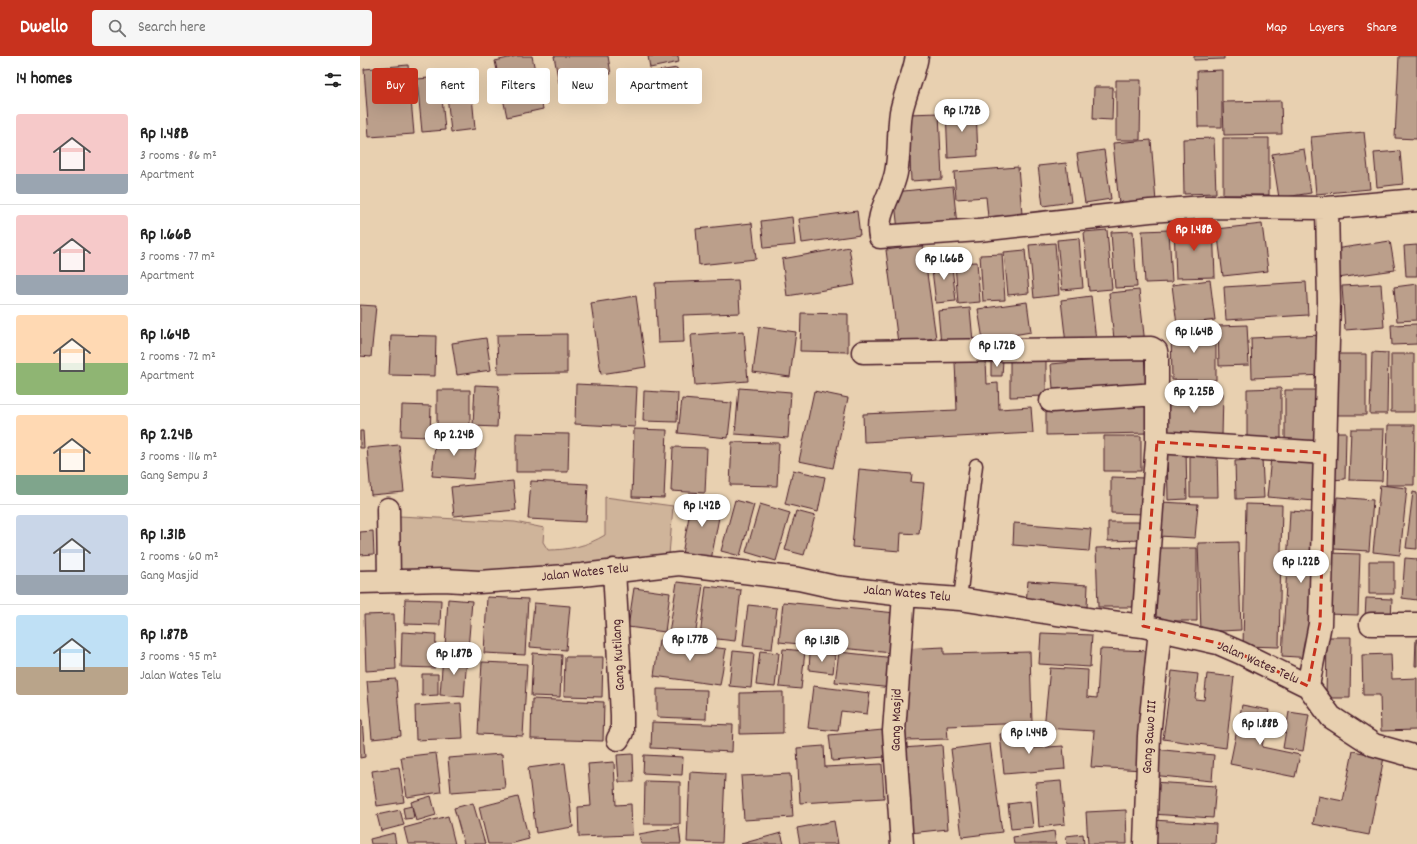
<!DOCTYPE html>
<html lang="en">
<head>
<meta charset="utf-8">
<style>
	body { margin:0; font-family:Dekko,sans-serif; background:#f6f6f6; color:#222; height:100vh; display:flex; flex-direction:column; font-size:15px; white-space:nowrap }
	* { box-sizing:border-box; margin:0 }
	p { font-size:13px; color:#767676 }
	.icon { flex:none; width:22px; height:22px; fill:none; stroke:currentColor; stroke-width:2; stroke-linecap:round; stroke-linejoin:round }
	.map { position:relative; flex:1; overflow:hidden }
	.sheet { display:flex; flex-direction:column; background:#fff; width:360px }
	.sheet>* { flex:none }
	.top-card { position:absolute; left:12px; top:12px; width:380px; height:36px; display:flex; gap:8px }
	.price { position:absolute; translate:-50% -34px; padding:0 9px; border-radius:14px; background:#fff; color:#222; font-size:13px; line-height:26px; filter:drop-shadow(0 1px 2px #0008) }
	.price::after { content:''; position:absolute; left:50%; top:24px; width:12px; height:9px; margin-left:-6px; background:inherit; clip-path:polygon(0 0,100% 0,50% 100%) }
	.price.on { background:#c8321e; color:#fff }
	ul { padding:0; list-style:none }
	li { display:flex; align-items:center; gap:12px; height:100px; padding:0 16px }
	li+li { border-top:1px solid #e0e0e0 }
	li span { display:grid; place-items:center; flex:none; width:112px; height:80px; border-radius:4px; color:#555 }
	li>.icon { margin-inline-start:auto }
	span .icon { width:48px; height:48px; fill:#fffc; stroke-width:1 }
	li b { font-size:17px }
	h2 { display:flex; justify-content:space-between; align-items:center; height:48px; padding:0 16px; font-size:17px }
	.pill { padding:0 14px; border-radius:4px; background:#fff; box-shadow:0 4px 16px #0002; font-size:14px; line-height:36px }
	.pill.on { background:#c8321e; color:#fff }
	header { display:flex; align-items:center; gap:24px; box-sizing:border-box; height:56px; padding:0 20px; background:#c8321e; color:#fff }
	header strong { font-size:19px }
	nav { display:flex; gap:22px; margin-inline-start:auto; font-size:14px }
	.search { width:280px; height:36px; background:#f6f6f6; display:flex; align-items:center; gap:10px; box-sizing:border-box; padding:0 14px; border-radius:4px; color:#767676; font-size:15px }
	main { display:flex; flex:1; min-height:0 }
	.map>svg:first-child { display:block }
	.green { fill:#cfb49a; stroke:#8c6a62 }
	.building { fill:#bb9f8b; stroke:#4a1f2b }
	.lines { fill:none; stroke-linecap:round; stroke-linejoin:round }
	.lane-casing { stroke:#4a1f2b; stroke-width:15 }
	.street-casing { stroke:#4a1f2b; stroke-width:25 }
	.lane { stroke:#e8d0b0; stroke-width:12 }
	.street { stroke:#e8d0b0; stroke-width:22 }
	.marked { fill:none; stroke:#c8321e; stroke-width:3; stroke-dasharray:8 5; stroke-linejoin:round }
	.labels { text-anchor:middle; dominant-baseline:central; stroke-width:3; stroke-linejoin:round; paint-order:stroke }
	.street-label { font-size:14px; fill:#4a1f2b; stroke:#e8d0b0 }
</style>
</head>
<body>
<header>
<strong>Dwello</strong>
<div class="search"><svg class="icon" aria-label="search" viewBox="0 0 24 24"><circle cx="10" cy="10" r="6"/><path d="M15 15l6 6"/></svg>Search here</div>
<nav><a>Map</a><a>Layers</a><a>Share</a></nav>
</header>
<main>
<section class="sheet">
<h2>14 homes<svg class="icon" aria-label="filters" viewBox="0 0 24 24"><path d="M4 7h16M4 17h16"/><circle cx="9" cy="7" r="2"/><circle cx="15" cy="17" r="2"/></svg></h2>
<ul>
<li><span style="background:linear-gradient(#f6c9c9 75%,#9aa5b1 0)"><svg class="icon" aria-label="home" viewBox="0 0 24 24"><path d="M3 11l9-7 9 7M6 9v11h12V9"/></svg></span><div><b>Rp 1.48B</b><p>3 rooms · 86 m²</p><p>Apartment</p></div></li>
<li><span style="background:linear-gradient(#f6c9c9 75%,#9aa5b1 0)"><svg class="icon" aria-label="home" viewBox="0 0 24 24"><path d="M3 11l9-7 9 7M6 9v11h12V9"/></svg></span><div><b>Rp 1.66B</b><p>3 rooms · 77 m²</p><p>Apartment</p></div></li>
<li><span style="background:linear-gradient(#ffd9b3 60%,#8fb573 0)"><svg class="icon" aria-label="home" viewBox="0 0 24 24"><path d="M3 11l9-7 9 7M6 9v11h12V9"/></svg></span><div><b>Rp 1.64B</b><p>2 rooms · 72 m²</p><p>Apartment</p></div></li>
<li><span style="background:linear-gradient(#ffd9b3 75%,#7fa58c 0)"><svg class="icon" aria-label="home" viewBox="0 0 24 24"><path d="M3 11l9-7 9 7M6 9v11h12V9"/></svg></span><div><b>Rp 2.24B</b><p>3 rooms · 116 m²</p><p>Gang Sempu 3</p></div></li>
<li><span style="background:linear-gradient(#c9d6e8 75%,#9aa5b1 0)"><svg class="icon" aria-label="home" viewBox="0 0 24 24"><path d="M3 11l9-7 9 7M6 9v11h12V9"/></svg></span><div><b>Rp 1.31B</b><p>2 rooms · 60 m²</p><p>Gang Masjid</p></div></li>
<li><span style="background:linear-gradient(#bfe0f5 65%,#b9a48a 0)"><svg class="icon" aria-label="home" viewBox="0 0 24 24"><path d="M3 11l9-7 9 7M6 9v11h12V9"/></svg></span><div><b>Rp 1.87B</b><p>3 rooms · 95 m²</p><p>Jalan Wates Telu</p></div></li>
</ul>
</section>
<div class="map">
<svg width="1057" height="788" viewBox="0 0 1057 788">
	<rect width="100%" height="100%" fill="#e8d0b0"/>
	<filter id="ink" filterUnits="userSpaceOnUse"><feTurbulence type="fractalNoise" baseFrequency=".025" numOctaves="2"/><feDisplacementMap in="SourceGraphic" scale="8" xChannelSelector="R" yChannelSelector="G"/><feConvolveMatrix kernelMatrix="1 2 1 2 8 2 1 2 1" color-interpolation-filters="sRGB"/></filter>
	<g filter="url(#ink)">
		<path class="green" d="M245,441l68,9 -4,49 -56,10 -130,9 -86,-3 2,-55 116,6 29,6 -1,14 5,8c20,0 39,-4 57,-15z"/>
		<path class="building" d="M157,0h15l11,53 -36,8 -12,-56z
			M194,0h54l3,18 -52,9z
			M288,0h30l1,6 -29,6z
			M834,0h30v3l-30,1z
			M1039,0h18v83l-22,-1z
			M48,9l6,69 -45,3 -5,-68z
			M317,12l2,16 -30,5 -3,-16z
			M862,14v57h-24l-1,-56z
			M110,18l5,55 -24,3 -6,-55z
			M80,21l5,53 -23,2 -5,-53z
			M756,24h25l-1,60h-24z
			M734,31h19l-1,33 -19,-1z
			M921,45l1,33 -58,1 -1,-33z
			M616,53l2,47 -30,2 -2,-48z
			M579,57l3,66 -31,2 -3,-67z
			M1004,76l6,57 -54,5 -5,-57z
			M854,82l2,55 -32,1 -1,-55z
			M863,82h46v57h-46z
			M791,84l5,62 -37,3 -6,-62z
			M944,93l7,44 -32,5 -7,-44z
			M744,94l7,49 -26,4 -8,-49z
			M1040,95l3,33 -26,3 -3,-34z
			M706,107l5,39 -28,4 -5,-40z
			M658,111l4,47 -34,3 -2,-20 -30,2 -2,-27z
			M593,130l4,39 -59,6 -4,-39z
			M497,155l3,24 -58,8 -3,-24z
			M432,161l3,28 -31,3 -3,-27z
			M392,167l4,36 -57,6 -3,-36z
			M902,168l6,47 -45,5 -6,-47z
			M853,169l2,52 -39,1 -2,-52z
			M747,174l5,59 -23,2 -5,-59z
			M809,174l3,52 -27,1 -3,-52z
			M773,175l4,56 -22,1 -4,-56z
			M719,182l4,50 -21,2 -5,-50z
			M1030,185l5,29 -57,8 -4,-29z
			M695,187l4,52 -25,3 -5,-53z
			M563,189l13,93 -38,5 -12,-93z
			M1057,189v31h-11l-2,-30z
			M489,191l6,38 -68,11 -5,-37z
			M665,194l4,43 -21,2 -4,-43z
			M642,198l3,46 -22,1 -3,-46z
			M591,203l5,42 -20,2 -5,-41z
			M617,206l3,40 -22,2 -3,-41z
			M378,224l2,33 -57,2 1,27 -26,1 -3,-60z
			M850,224l5,40 -38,5 -5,-40z
			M946,226l2,33 -82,5 -2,-33z
			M1021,228l3,43 -39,3 -3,-44z
			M1057,228v36l-20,1 -3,-34z
			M779,234l6,54 -30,4 -6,-55z
			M276,240l10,71 -45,7 -10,-71z
			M731,240l5,45 -30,3 -5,-44z
			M667,246l4,30 -48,8 -5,-31z
			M0,249l16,1 -5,51 -11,-1z
			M610,252l3,34 -32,3 -3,-34z
			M441,257l47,1v38l-48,-1z
			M1057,268v20l-25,1 -1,-20z
			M887,269l2,40 -30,1 -1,-40z
			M399,271l37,5 -6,45 -37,-5z
			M856,272v52h-44l-1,-51z
			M384,275l4,50 -53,4 -4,-50z
			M207,278v39l-69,1 -1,-39z
			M31,279l45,1 -1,40 -46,-1z
			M963,279l2,40 -73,3 -1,-40z
			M126,282l5,32 -34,5 -5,-32z
			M1012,296l16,1 -1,61h-17z
			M972,298h34v61h-34z
			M1031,298h23v58h-23z
			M686,299v41l-36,1v-41z
			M784,300l3,36 -93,8 -3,-36z
			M626,304l1,24 11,-1 1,26 32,-2 2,26 -169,9 -1,-28 94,-4 -2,-48z
			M631,304h12l-1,16h-11z
			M216,328l61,3 -2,40 -60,-3z
			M115,329l24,1 -2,41 -24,-1z
			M379,332l52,4 -3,46 -53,-4z
			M921,332v57h-34v-56z
			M77,334h33v37h-33z
			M925,334h37v55l-37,1z
			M284,335l34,2 -1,29 -34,-1z
			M454,335l34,7 -15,70 -34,-7z
			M805,336l58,1 -1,43 -58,-1z
			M322,343l50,4 -4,35 -50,-5z
			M42,349l29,1 -1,31 -29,-1z
			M788,350l1,27 -103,2v-27z
			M1028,369h27l-1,60h-28z
			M274,373l33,1 -3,68 -32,-1z
			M991,373h33l-2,52 -33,-1z
			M0,375h3l1,17h-4z
			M974,376h12l-1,47 -13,1z
			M156,377l53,1 -1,38h-52z
			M76,378l41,4 -4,41 -41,-3z
			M744,380h37v35h-37z
			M372,386l47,1 -2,43 -47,-1z
			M39,389l5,47 -33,3 -4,-47z
			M313,391l34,1 -2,45 -34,-2z
			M807,392h19l1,51 -19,1z
			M830,396h27l1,45h-28z
			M911,401l48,4 -4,40 -48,-4z
			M902,403l2,39 -28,1 -1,-38z
			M499,413l53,5 -1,8 13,1 -5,51 -18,-1 -1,18 -48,-4z
			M433,414l32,7 -7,35 -33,-8z
			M751,421l35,1 -1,36 -34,-1z
			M153,425l3,29 -62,6 -3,-29z
			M171,425l57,3 -2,38 -58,-3z
			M1020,429l27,3 -7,67 -27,-3z
			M1053,436l4,1v56l-11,-1z
			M333,439l29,6 -11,59 -29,-6z
			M977,441l36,3 -4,51 -36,-2z
			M375,444l19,5 -14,51 -19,-5z
			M801,446l37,2 -3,34 -37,-2z
			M400,448l30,9 -14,48 -30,-9z
			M886,448l36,1 -3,142 -36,-1z
			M436,455l19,5 -11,39 -19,-5z
			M930,455l30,2 -8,145 -30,-2z
			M748,466h34l1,18 -35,1z
			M654,467l77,6 -2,22 -76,-6z
			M13,475l1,23 -14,1v-23z
			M878,486l3,88 -40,2 -3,-89z
			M778,491l1,60h-41l-2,-59z
			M796,492h41v73h-41z
			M968,497l32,1 -2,61 -32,-1z
			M1045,502l12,1v41l-15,-2z
			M1009,505h25v33h-25z
			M668,525l60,4 -1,23 -61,-5z
			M317,526l26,3 -8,52 -26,-4z
			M346,530l35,4 -6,51 -35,-4z
			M274,532l36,5 -5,39 -37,-5z
			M127,541l41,2 -3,56 -41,-2z
			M1006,542l26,1 -1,20 -26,-1z
			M45,543l36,1 -1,25 -36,-1z
			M88,543l24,2 -4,48 -23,-2z
			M423,546l113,11 -4,40 -113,-11z
			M174,547l36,3 -4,44 -36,-3z
			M388,549l29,3 -5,41 -29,-3z
			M34,558l2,55 -30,2 -2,-56z
			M42,576l34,2 -1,34 -34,-1z
			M681,577l51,2 -2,32 -51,-3z
			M967,581h24l-1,61h-24z
			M1056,583h1v27h-2z
			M299,584l67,9 -6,36 -66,-9z
			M584,591v7l86,-2 2,71 -85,3 1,13 -42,1 -4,-91z
			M423,593l22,2 -4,38 -22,-2z
			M740,593l50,2 -7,119 -52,-3 3,-36 -50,-3 6,-60 38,2 -1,27 10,1z
			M373,595l21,2 -3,35 -22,-2z
			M400,595l19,2 -4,34 -19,-2z
			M479,596l56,6 -3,30 -57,-6z
			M173,597l29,2 -2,42 -29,-1z
			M450,597l25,2 -2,18 -24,-3z
			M1031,598l1,25 25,-1v52l-36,1 -1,-36h-17l-1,-40z
			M83,599l24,2 -3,40 -24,-2z
			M205,601h38l-1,40 -38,-1z
			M122,606l45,2 -4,72 -45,-2z
			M812,615l26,3 -3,25 9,1 3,-26 27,3 -8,71 -63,-9z
			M62,618h16v21l-16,1z
			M36,623l5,57 -29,3 -5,-58z
			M453,630l57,7 -3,21 -26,-3 -3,20 -30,-3z
			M297,633l50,1 -1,29 -49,-2z
			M423,636v41l-43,1v-41z
			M172,643l72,3 -1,39 -72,-2z
			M101,647l2,35 -47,2 -1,-34z
			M882,649l27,5 -7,37 38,8 -5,22 -65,-13z
			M929,656l20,3 -6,36 -20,-3z
			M0,664h2l3,37 -5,1z
			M292,666l81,3 -1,27 -81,-4z
			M523,674l2,27 -53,4 -3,-26z
			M672,675l2,17 29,-2 2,23 -61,5 -4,-40z
			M630,688l12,88 -40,5 -11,-88z
			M582,689l6,84 -38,4 -7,-85z
			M464,690l1,21 57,-3 2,34 -84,5 -3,-55z
			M794,693l60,6 -2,26 -61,-6z
			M993,695l31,6 -15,78 -56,-11 5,-28 25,5z
			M76,697l5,39 -34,5 -6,-40z
			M142,698l3,34 -54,4 -3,-34z
			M273,698l1,28h-15l-2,-27z
			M284,699l39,2 -1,18 -39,-2z
			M254,706l2,43 15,-1 1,31 -53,2 -1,-30 13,-1 -3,-42z
			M205,707l8,64 -37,6 -8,-65z
			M39,711l5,35 -27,4 -5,-35z
			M330,716l35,2 -3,69 -35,-1z
			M430,718l3,43 -49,3 -3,-44z
			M285,725l35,1v42h-36z
			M701,725l4,43 -26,3 -3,-44z
			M793,726l63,4 -3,32 -62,-4z
			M71,740l5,19 -20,6 -5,-19z
			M158,741l11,42 -19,5h-22l-9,-37z
			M670,745l3,26 -22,2 -3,-25z
			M113,747l12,41h-21l-10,-36z
			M52,750l2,12 -9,1 -2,-11z
			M40,754l4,15 -23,6 -4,-16z
			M766,754l1,34h-39l-2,-32z
			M88,760l7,28h-47l-4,-16z
			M793,764l63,4 -1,20h-64z
			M474,765l4,23h-38l-3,-16z
			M319,771l2,17h-40l-2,-10z
			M694,775l2,13h-42l-1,-7z
			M34,777l2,11h-25l-1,-5z
			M421,777l3,11h-43z
			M723,778l1,10h-17l-1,-8z"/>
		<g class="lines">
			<g class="lane-casing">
				<path id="lane" d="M600,543l16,-134"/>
			</g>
			<g class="street-casing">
				<path id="street" d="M557,0c-3,19 -12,37 -16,56 -3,20 -1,41 -5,61 -4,21 -21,41 -16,64l99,-7 171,-19 55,-4 122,1
					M503,296l288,-4 5,3 1,6v85l168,11 -5,171 -12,62
					M691,345l106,-7
					M965,397l4,-151 -2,-94 90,-8
					M28,453l1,71
					M254,514l8,145v17l-4,7
					M0,526l84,-2 35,2 103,-7 97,-11 120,15 36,8 69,8 56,4 135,21 48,6 75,17 23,10 67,33 23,31 29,19 14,9 43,12
					M1011,568h46
					M783,570l14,-184
					M542,788l-8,-113 10,-136
					M785,788l4,-108 11,-106"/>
			</g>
			<use href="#lane" class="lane"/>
			<use href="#street" class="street"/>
		</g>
	</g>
	<path class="marked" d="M797,386l168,11 -5,171 -12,62 -90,-43 -75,-17z"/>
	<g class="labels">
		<g class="street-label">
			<text transform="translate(225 517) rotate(-6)">Jalan Wates Telu</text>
			<text transform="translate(547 538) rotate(5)">Jalan Wates Telu</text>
			<text transform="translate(259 599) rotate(-93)">Gang Kutilang</text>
			<text transform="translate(898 607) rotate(24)">Jalan Wates Telu</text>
			<text transform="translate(537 664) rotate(-89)">Gang Masjid</text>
			<text transform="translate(790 681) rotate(-86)">Gang Sawo III</text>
		</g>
	</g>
</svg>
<b class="price" style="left:602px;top:77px">Rp 1.72B</b>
<b class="price on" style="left:834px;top:196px">Rp 1.48B</b>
<b class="price" style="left:584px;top:225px">Rp 1.66B</b>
<b class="price" style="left:834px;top:298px">Rp 1.64B</b>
<b class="price" style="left:637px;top:312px">Rp 1.72B</b>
<b class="price" style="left:834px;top:358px">Rp 2.25B</b>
<b class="price" style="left:94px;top:401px">Rp 2.24B</b>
<b class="price" style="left:342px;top:472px">Rp 1.42B</b>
<b class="price" style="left:941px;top:528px">Rp 1.22B</b>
<b class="price" style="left:330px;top:606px">Rp 1.77B</b>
<b class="price" style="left:462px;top:607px">Rp 1.31B</b>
<b class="price" style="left:94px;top:620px">Rp 1.87B</b>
<b class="price" style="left:900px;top:690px">Rp 1.88B</b>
<b class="price" style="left:669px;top:699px">Rp 1.44B</b>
<div class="top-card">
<a class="pill on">Buy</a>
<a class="pill">Rent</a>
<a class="pill">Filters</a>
<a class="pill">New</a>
<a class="pill">Apartment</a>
</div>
</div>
</main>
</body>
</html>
